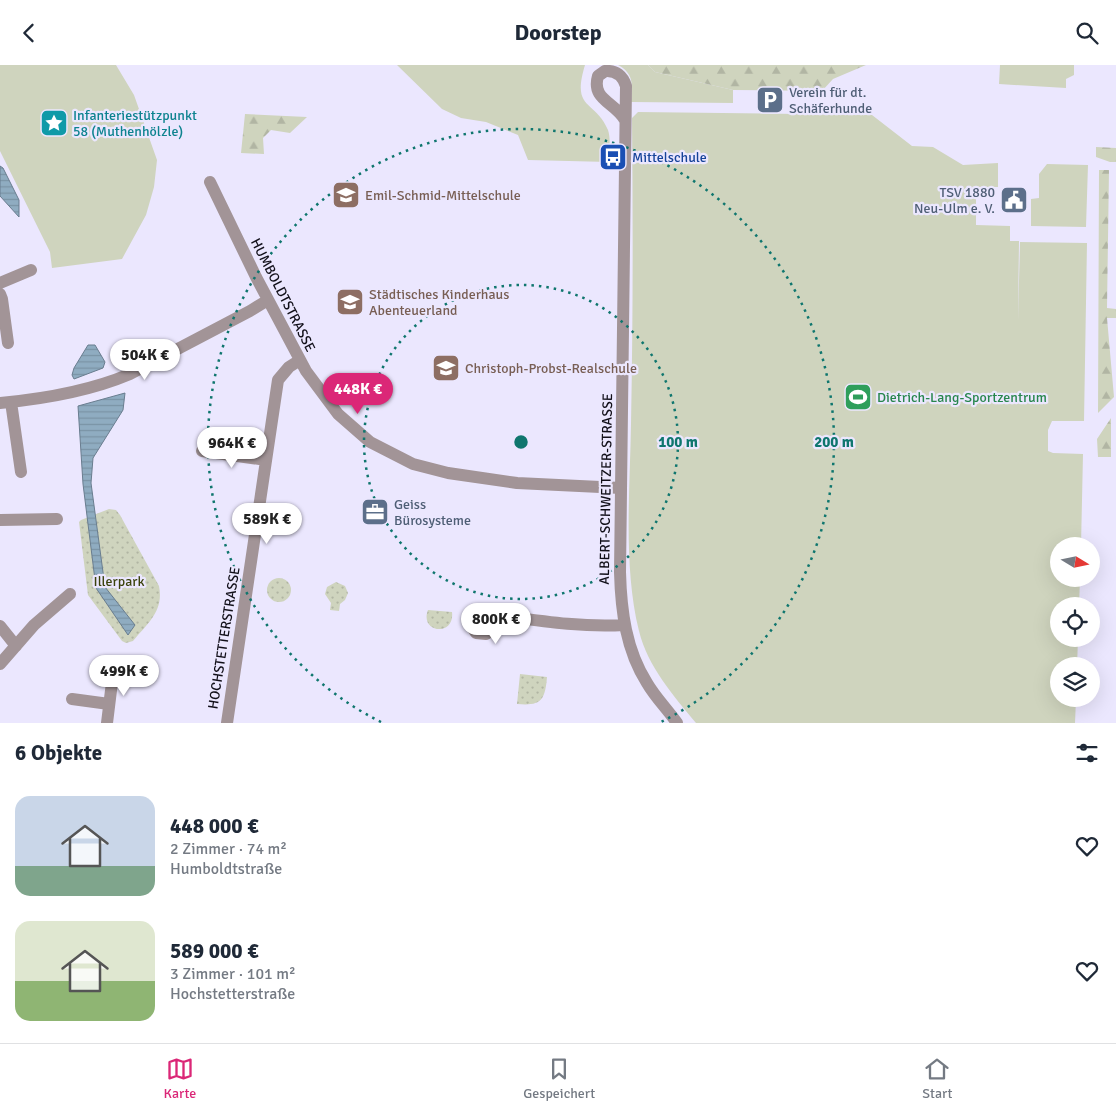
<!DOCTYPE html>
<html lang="de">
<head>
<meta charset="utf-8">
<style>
	body { margin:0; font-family:Signika,sans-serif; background:#f6f6f7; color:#1f2937; height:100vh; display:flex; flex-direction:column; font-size:19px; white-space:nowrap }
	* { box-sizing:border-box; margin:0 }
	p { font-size:16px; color:#747a83 }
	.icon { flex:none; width:28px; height:28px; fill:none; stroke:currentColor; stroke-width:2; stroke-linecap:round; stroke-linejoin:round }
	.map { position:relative; height:658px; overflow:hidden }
	.side { display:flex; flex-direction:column; background:#fff; flex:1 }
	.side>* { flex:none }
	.needle { width:32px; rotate:100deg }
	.buttons { position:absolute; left:1050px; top:472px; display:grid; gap:10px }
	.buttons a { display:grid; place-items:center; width:50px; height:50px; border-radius:50%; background:#fff; box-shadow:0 5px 20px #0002; font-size:25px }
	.price { position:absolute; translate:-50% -42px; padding:0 11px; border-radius:18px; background:#fff; color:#222; font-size:16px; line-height:32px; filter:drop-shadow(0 1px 2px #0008) }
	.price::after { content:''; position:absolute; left:50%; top:30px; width:15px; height:11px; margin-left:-8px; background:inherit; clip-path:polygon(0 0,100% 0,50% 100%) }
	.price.current { background:#db2777; color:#fff }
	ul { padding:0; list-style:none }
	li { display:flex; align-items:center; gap:15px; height:125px; padding:0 15px }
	li span { display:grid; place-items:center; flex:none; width:140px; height:100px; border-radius:15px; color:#555 }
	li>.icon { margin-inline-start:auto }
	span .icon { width:60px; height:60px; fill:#fffc; stroke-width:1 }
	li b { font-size:21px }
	h2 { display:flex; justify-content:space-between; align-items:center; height:60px; padding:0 15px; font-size:21px }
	header { display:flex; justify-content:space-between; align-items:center; height:65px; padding:0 15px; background:#fff; font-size:22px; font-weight:700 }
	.tab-bar { display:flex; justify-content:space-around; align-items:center; height:70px; border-top:1px solid #e0e1e3; background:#fff; font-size:14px; color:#747a83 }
	.tab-bar a { display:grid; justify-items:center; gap:2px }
	.tab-bar .current { color:#db2777 }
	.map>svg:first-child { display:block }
	.green { fill:#cfd4be }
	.forest { fill:url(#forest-firs) }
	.park { fill:url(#park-dots) }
	.water { fill:url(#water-rules); stroke:#697d8f }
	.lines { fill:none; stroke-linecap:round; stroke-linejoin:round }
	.street { stroke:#a29497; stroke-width:12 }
	.ring { fill:none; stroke:#0f766e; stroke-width:2.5; stroke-dasharray:2.5 5 }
	.labels { text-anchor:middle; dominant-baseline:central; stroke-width:4.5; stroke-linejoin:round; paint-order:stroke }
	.service-label { font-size:14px; fill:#4e5e75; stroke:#ebe7fe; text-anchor:start }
	.culture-label { font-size:14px; fill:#0d838f; stroke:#ebe7fe; text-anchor:start }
	.transit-label { font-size:14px; fill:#164399; stroke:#ebe7fe; text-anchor:start }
	.education-label { font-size:14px; fill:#785e54; stroke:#ebe7fe; text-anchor:start }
	.street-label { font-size:14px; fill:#110f19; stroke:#ebe7fe }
	.leisure-label { font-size:14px; fill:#27864d; stroke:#ebe7fe; text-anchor:start }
	.park-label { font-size:14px; fill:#3c430d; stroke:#ebe7fe }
	.centre { fill:#0f766e; stroke:#ebe7fe; stroke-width:2.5 }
	.ring-label { font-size:15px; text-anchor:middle; font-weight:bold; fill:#0f766e; stroke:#ebe7fe; stroke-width:4.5; stroke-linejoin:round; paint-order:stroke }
</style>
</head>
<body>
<header><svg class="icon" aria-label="back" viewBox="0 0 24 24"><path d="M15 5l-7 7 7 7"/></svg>Doorstep<svg class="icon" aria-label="search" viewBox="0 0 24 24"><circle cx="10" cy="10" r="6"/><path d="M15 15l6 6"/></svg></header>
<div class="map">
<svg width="1116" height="658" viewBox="0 0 1116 658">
	<defs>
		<pattern id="forest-firs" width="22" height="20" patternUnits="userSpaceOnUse" patternTransform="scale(1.25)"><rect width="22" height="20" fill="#cfd4be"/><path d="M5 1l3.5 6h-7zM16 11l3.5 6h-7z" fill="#b1b5a3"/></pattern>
		<pattern id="park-dots" width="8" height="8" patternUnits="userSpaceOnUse" patternTransform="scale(1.25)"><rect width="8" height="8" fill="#cfd4be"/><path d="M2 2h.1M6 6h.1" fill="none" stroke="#b1b5a3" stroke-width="1.8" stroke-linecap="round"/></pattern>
		<pattern id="water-rules" width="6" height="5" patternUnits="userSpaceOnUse" patternTransform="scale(1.25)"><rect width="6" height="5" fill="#8facc1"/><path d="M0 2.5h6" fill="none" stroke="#7a93a5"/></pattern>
	</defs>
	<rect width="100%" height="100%" fill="#ebe7fe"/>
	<path class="green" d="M0,0h116l18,30 23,65 -3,27 -8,28 -24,44 -70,9 -2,-16 -50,-101z
		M397,0h188c-14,46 10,34 23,65 3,9 1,22 1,32l-81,-2 -10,-25 -32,-13 -25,-4 -19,-9z
		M618,0h30l7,7 78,18v13l-102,-1c1,-16 4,-28 -13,-37z
		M1000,0h74v10l-8,4v9l-67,-4z
		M638,47l234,3 40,31 21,1 30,18 35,-2v24h-22v38l34,1v15h9l-1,80 2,-79 67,1 -3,178h-32l-4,9v21l5,2 30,1 -2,92h-22v33h21l-1,27h-20v33h19l-1,27h-18v33h17l-1,24h-379c-23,-28 -48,-56 -57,-92 -16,-65 -9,-141 -8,-207 2,-102 2,-204 1,-306z
		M1047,99l41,1 -2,62 -55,-1v-27l8,-1v-24z"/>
	<path class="forest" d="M648,0h218l-33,14 -11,12 -89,-1 -78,-18z
		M245,49l62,3 -17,16 -19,-3 -8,8 1,16 -23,-1z
		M1096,82l20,1v14h-6l-14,-5z
		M1099,105h10l-2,138 9,1v9h-9l7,79 -16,16z
		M1111,353v39h-13l-1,-18z"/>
	<path class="park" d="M109,444l7,1 4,5 39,71c5,25 -11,37 -26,55l-7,2 -4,-2 -34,-46 -9,-73 2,-2z
		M267 525a12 12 0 1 1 24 0a12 12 0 1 1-24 0Z
		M336,517l9,4 3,7 -3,7 -5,4 -1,7 -9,-1 1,-7 -6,-9 2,-7z
		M428,545l24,2c3,25 -33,21 -24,-2z
		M520,609l27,3c-2,24 -6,29 -30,27z"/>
	<path class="water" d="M0,101l3,2 16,32v17l-19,-21z
		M88,280h7l10,17 -2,6 -29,11 -2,-4 2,-7z
		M125,328l-2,17 -30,48 -2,25 14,104 30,38 -7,10 -32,-47 -13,-104 -5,-78z"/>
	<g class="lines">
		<path class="street" d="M625,55c-10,-18 -34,-20 -27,-44l7,-5c11,-1 18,5 21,15l-6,486c1,39 6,78 27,111 8,14 21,27 30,40
			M210,117l46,95 50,94 32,43 32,28 43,22 35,9 69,10 104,5
			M0,218l31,-13
			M0,229l2,5 6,44
			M11,337l10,70
			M0,338c43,-4 90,-12 130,-29l120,-63 18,-11
			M202,386l64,9
			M0,455l57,-1
			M502,551l-10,14 -6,4 -10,-1 -4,-6 2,-10 9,-4c47,6 94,15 141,12
			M0,561l16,20
			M0,599l34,-39 36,-31
			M72,634l37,5
			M107,658l7,-57
			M227,658l51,-343 11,-13 11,-7"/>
	</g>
	<g class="ring">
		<circle cx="521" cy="377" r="157"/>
		<path d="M381 657A313 313 0 1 1 661 657"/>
	</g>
	<defs>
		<g id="parking-square" transform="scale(1.4375)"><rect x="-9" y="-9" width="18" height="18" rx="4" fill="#5c6f8a" stroke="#ebe7fe"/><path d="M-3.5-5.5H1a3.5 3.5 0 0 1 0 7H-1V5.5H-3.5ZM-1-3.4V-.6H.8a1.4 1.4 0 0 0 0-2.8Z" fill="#fff"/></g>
		<g id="sight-square" transform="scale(1.4375)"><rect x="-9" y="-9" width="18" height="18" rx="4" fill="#0f9aa8" stroke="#ebe7fe"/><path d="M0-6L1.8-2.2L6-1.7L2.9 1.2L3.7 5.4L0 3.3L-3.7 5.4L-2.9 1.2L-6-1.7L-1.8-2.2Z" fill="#fff"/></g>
		<g id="bus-square" transform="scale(1.4375)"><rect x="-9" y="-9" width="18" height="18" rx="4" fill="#1a4fb4" stroke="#ebe7fe"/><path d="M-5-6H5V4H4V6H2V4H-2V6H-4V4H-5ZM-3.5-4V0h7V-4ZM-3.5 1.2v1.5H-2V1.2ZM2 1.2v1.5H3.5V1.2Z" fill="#fff"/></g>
		<g id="school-square" transform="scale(1.4375)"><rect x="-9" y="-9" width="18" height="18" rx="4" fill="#8d6e63" stroke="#ebe7fe"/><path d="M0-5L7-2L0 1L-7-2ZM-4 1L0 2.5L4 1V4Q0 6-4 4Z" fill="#fff"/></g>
		<g id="civic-square" transform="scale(1.4375)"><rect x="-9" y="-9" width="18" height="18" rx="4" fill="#5c6f8a" stroke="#ebe7fe"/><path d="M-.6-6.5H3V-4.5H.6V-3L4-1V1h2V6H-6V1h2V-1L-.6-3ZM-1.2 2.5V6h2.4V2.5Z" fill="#fff"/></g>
		<g id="stadium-square" transform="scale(1.4375)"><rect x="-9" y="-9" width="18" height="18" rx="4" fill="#2e9e5b" stroke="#ebe7fe"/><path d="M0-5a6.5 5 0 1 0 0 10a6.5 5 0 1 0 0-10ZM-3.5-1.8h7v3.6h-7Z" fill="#fff"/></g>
		<g id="office-square" transform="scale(1.4375)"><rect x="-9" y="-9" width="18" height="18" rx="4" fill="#5c6f8a" stroke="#ebe7fe"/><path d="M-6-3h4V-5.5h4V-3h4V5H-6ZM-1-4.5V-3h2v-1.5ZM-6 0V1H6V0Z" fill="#fff"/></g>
	</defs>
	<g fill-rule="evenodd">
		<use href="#parking-square" x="770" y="35"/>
		<use href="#sight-square" x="54" y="58"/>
		<use href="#bus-square" x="613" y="92"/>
		<use href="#school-square" x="346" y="130"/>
		<use href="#civic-square" x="1014" y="135"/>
		<use href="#school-square" x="350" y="237"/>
		<use href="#school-square" x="446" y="303"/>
		<use href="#stadium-square" x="858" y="332"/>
		<use href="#office-square" x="375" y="447"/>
	</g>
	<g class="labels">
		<g class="service-label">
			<text x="789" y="27">Verein für dt.<tspan x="789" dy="16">Schäferhunde</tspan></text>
			<text x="995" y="127" text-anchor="end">TSV 1880<tspan x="995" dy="16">Neu-Ulm e. V.</tspan></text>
			<text x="394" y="439">Geiss<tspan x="394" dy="16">Bürosysteme</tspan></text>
		</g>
		<g class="culture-label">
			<text x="73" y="50">Infanteriestützpunkt<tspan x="73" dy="16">58 (Muthenhölzle)</tspan></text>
		</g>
		<g class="transit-label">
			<text x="632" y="92">Mittelschule</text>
		</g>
		<g class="education-label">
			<text x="365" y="130">Emil-Schmid-Mittelschule</text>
			<text x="369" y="229">Städtisches Kinderhaus<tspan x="369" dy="16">Abenteuerland</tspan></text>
			<text x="465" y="303">Christoph-Probst-Realschule</text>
		</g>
		<g class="street-label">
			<text transform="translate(283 230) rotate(63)">HUMBOLDTSTRASSE</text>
			<text transform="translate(606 424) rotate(-89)">ALBERT-SCHWEITZER-STRASSE</text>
			<text transform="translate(224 573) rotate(-81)">HOCHSTETTERSTRASSE</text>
		</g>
		<g class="leisure-label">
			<text x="877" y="332">Dietrich-Lang-Sportzentrum</text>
		</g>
		<g class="park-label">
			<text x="119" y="516">Illerpark</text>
		</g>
	</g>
	<circle cx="521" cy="377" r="8" class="centre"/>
	<g class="ring-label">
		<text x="678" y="382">100 m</text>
		<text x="834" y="382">200 m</text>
	</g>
</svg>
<div class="buttons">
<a><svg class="needle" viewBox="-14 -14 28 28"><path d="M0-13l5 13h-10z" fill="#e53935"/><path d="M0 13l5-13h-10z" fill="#747a83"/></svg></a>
<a><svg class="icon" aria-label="locate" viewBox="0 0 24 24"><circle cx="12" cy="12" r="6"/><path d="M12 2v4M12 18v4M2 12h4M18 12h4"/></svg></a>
<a><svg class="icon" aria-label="layers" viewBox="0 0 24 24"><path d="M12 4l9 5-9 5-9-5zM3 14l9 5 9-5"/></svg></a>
</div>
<b class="price" style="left:145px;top:316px">504K €</b>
<b class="price current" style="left:358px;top:350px">448K €</b>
<b class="price" style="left:232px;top:404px">964K €</b>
<b class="price" style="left:267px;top:480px">589K €</b>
<b class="price" style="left:496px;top:580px">800K €</b>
<b class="price" style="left:124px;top:632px">499K €</b>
</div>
<section class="side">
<h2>6 Objekte<svg class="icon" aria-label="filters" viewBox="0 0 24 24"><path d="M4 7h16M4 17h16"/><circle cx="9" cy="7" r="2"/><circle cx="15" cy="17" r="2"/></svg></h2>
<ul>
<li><span style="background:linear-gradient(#c9d6e8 70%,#7fa58c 0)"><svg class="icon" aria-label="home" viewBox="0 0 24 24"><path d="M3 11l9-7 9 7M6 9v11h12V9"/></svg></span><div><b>448 000 €</b><p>2 Zimmer · 74 m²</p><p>Humboldtstraße</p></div><svg class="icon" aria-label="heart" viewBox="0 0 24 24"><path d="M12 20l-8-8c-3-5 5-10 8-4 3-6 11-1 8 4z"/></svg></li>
<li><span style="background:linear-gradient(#dfe7d0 60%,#8fb573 0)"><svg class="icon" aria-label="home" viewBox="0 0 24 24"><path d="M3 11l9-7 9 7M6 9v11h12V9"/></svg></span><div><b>589 000 €</b><p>3 Zimmer · 101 m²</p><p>Hochstetterstraße</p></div><svg class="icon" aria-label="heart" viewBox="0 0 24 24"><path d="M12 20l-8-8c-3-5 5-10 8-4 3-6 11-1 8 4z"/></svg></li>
</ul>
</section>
<nav class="tab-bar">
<a class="current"><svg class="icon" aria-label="map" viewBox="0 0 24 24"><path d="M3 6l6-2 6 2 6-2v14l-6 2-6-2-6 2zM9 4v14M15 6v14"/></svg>Karte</a>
<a><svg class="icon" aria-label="saved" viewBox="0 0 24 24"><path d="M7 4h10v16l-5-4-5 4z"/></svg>Gespeichert</a>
<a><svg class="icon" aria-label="home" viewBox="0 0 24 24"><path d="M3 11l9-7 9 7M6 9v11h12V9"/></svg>Start</a>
</nav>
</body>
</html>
